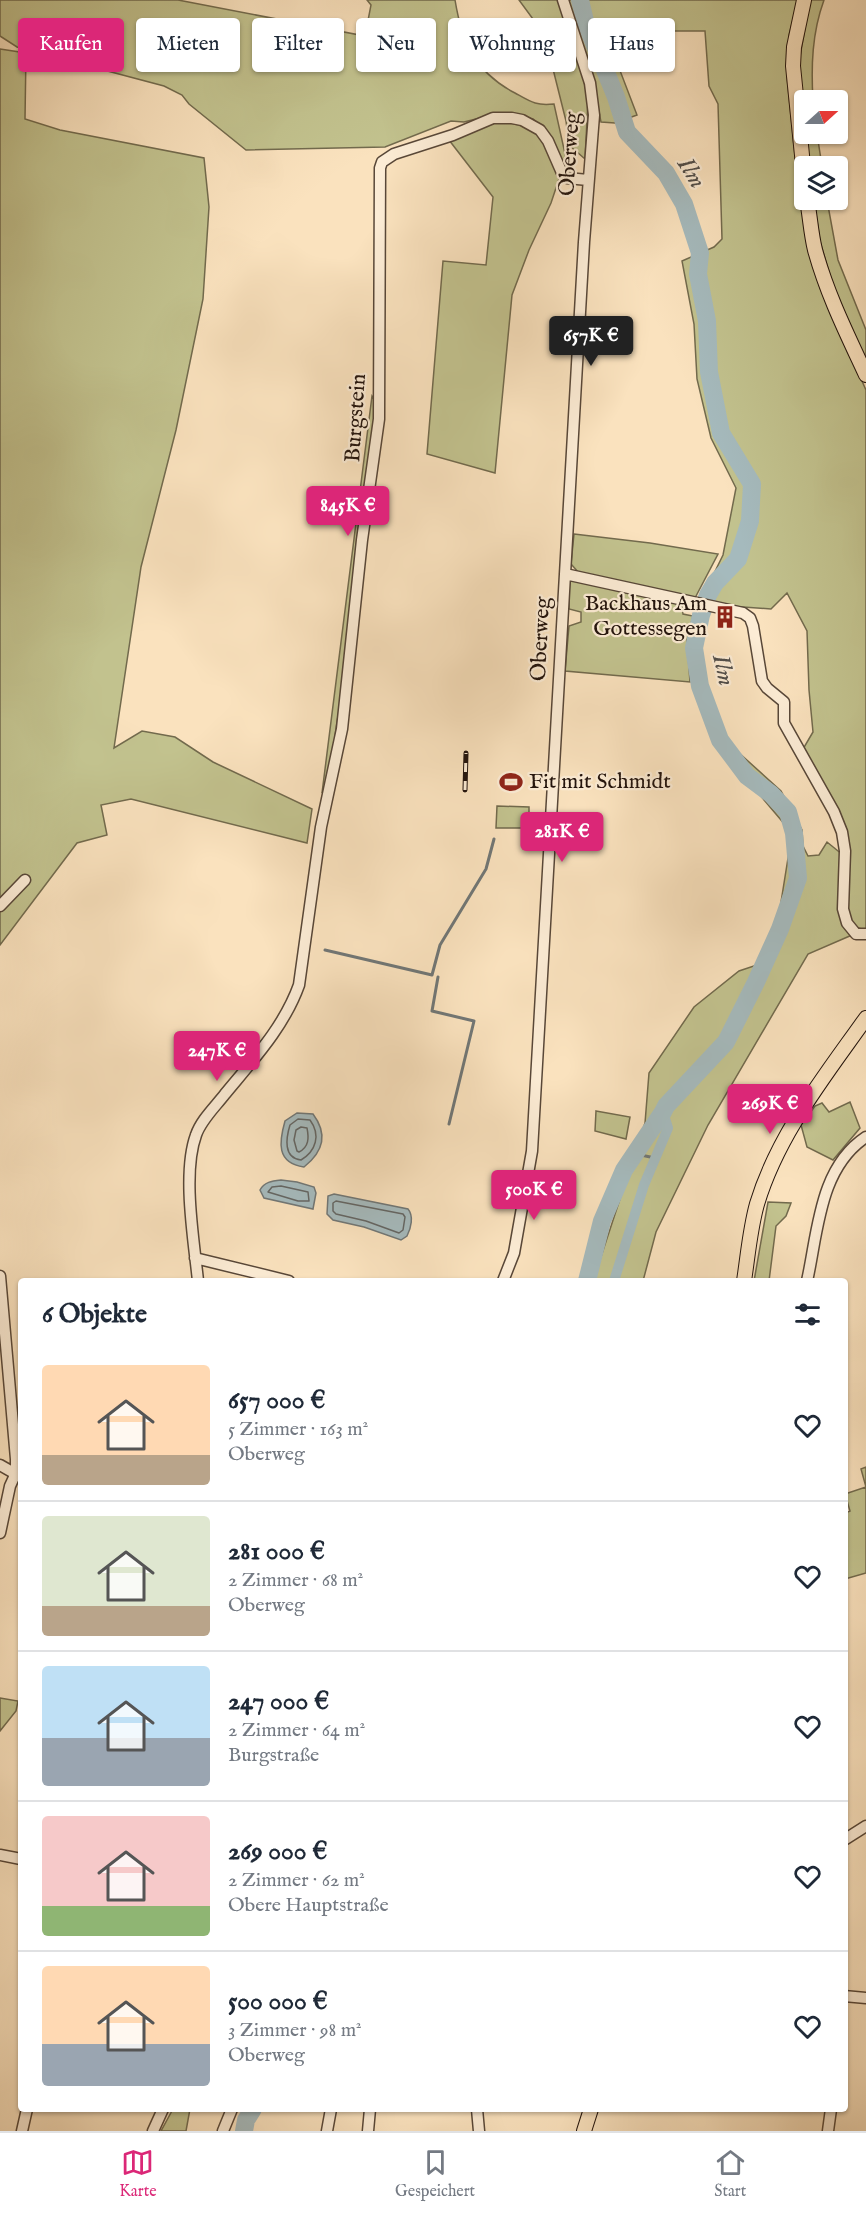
<!DOCTYPE html>
<html lang="de">
<head>
<meta charset="utf-8">
<style>
	body { margin:0; font-family:"IM FELL English",serif; background:#f2f2f3; color:#1f2937; height:100vh; display:flex; flex-direction:column; font-size:22px; white-space:nowrap }
	* { box-sizing:border-box; margin:0 }
	p { font-size:20px; color:#747a83 }
	.icon { flex:none; width:33px; height:33px; fill:none; stroke:currentColor; stroke-width:2; stroke-linecap:round; stroke-linejoin:round }
	.map { position:relative; flex:1; overflow:hidden }
	.sheet { position:absolute; left:18px; top:1278px; width:830px; height:834px; display:flex; flex-direction:column; background:#fff; border-radius:6px; box-shadow:0 2px 4px #0004 }
	.sheet>* { flex:none }
	.hud { position:absolute; left:18px; top:18px; width:831px; height:54px; display:flex; gap:12px }
	.needle { width:39px; rotate:69deg }
	.controls { position:absolute; left:794px; top:90px; display:grid; gap:12px }
	.controls a { display:grid; place-items:center; width:54px; height:54px; border-radius:6px; background:#fff; box-shadow:0 2px 4px #0004; font-size:30px }
	.price { position:absolute; translate:-50% -51px; padding:0 14px; border-radius:6px; background:#db2777; color:#fff; font-size:20px; line-height:39px; filter:drop-shadow(0 2px 3px #0008) }
	.price::after { content:''; position:absolute; left:50%; top:36px; width:18px; height:14px; margin-left:-9px; background:inherit; clip-path:polygon(0 0,100% 0,50% 100%) }
	.price.on { background:#222; color:#fff }
	ul { padding:0; list-style:none }
	li { display:flex; align-items:center; gap:18px; height:150px; padding:0 24px }
	li+li { border-top:2px solid #e0e1e3 }
	li span { display:grid; place-items:center; flex:none; width:168px; height:120px; border-radius:6px; color:#555 }
	li>.icon { margin-inline-start:auto }
	span .icon { width:72px; height:72px; fill:#fffc; stroke-width:1 }
	li b { font-size:26px }
	h2 { display:flex; justify-content:space-between; align-items:center; height:72px; padding:0 24px; font-size:26px }
	.pill { padding:0 21px; border-radius:6px; background:#fff; box-shadow:0 2px 4px #0004; font-size:21px; line-height:54px }
	.pill.on { background:#db2777; color:#fff }
	.menu { display:flex; justify-content:space-around; align-items:center; height:84px; border-top:2px solid #e0e1e3; background:#fff; font-size:16px; color:#747a83 }
	.menu a { display:grid; justify-items:center; gap:3px }
	.menu .on { color:#db2777 }
	.map>svg:first-child { display:block }
	.green { fill:#c2c28e; stroke:#726a4d; stroke-width:1.5 }
	.water { fill:#a5babd; stroke:#717776; stroke-width:1.5 }
	.lines { fill:none; stroke-linecap:round; stroke-linejoin:round }
	.shore { stroke:#646664; stroke-width:1.5 }
	.stream { stroke:#717776; stroke-width:3 }
	.canal { stroke:#a5babd; stroke-width:10 }
	.river { stroke:#a5babd; stroke-width:18 }
	.minor-casing { stroke:#584738; stroke-width:13 }
	.major-casing { stroke:#22130c; stroke-width:16 }
	.minor { stroke:#fcecd5; stroke-width:10 }
	.major { stroke:#fae2be; stroke-width:14 }
	.rail-casing { stroke:#22130c; stroke-width:5 }
	.rail { stroke:#fcecd5; stroke-width:3; stroke-dasharray:9; stroke-linecap:butt }
	.labels { text-anchor:middle; dominant-baseline:central; stroke-width:4.5; stroke-linejoin:round; paint-order:stroke }
	.street-label { font-size:22px; fill:#22130c; stroke:#fcecd5 }
	.poi-label { font-size:22px; fill:#22130c; stroke:#fcecd5; text-anchor:end }
	.water-label { font-size:24px; font-style:italic; fill:#504d4a; stroke:#fcecd5 }
</style>
</head>
<body>
<div class="map">
<svg width="866" height="2131" viewBox="0 0 866 2131">
	<rect width="100%" height="100%" fill="#fae2be"/>
	<filter id="stains"><feTurbulence type="fractalNoise" baseFrequency=".00333" numOctaves="4"/><feColorMatrix values="0 0 0 0 .2 0 0 0 0 .09 0 0 0 0 .02 0 0 0 .5 -.17"/></filter>
	<radialGradient id="worn" r=".72"><stop offset=".6" stop-color="#630" stop-opacity="0"/><stop offset="1" stop-color="#630" stop-opacity=".3"/></radialGradient>
	<path class="green" d="M0,0h178l187,36 6,-31 -4,-5h88c7,43 20,72 60,93 16,9 21,13 39,11l14,63 -5,-1 -19,-37 -11,-10 -20,-5h-17l-32,8 -13,-1 -66,26 -139,3 -57,-46 -7,-9 -18,-9 -147,-39 -17,-11z
		M519,0h39l24,72 6,28 -3,59 -16,-14 -3,-24 -20,-80 -5,-11z
		M568,0h230l-9,35 -2,42 9,89 15,93 9,29 46,102v540c-11,-1 -15,-7 -18,-17l-2,-75 -43,-89 10,-17 -4,-42 -2,-59 -20,-38 -16,16 -42,-3 -19,-5 2,-2 -10,-1 21,-43 13,-67 -25,-50 -14,-59 -3,-55 -12,-63 32,-14 8,-8 -4,-135 -9,-18 -4,-55h-51l-48,3 31,81 -22,8 -14,-1 -8,-41z
		M810,0h14c-12,33 -13,66 -11,100h-9v17l-5,-55z
		M0,49l26,4 -1,66 35,11 144,28 5,49 -6,92 -27,131 -35,137 -27,181 28,-17 33,6 38,25 99,47 -5,34 -176,-44 -30,6 6,30 -30,8 -77,102z
		M500,121l29,6 14,12 16,40 -8,24 -22,47 -17,45 -17,178 -68,-19 16,-193 43,4 7,-68 -44,-57z
		M806,134h11l5,32h-12z
		M814,200h13l11,60 28,70v30l-32,-71 -14,-48z
		M372,396l5,7c-13,106 -21,214 -40,319 -4,23 -3,50 -15,71z
		M574,534l76,9 68,11 -23,44 -116,-25 -8,-9z
		M573,580l109,24 1,10 10,2 -6,24 3,42 -125,-11 4,-45 12,-4v-10l-12,-3v-27z
		M738,752l43,39 21,39 1,16 5,10 11,-1 8,-13 16,13 -2,50 11,30 -44,19 -100,171 -52,107 -13,49h-50l52,-158 4,-50 45,-66 45,-36 21,-7 17,-37 15,-94 -49,-58z
		M497,806l32,1v21h-33z
		M850,1102l10,26 -27,32 -26,-13 -6,-22 14,-19 7,-3 7,9z
		M596,1111l34,6 -4,22 -31,-8z
		M768,1202l23,1 -5,13 -10,10 -7,55h-15z
		M866,1467v106l-21,6v-66l5,-2 -5,-17 21,-7 -5,-18z
		M0,1698l18,3 -2,10 -16,20z
		M173,2109h17l-4,22h-25z"/>
	<path class="water" d="M297,1113l16,1c15,20 10,38 -9,53 -28,-4 -25,-25 -19,-46z
		M281,1180l16,2 17,5 2,6 -3,16 -49,-11 -4,-8c4,-8 12,-9 21,-10z
		M334,1194l74,15c6,7 3,19 -1,27l-6,4 -37,-13 -31,-7 -6,-6 1,-18z"/>
	<g class="lines">
		<path class="shore" d="M298,1119l12,1c11,15 6,31 -9,40 -18,-2 -15,-22 -11,-35z
			M301,1127l6,1c2,10 2,19 -8,24l-2,-1 -3,-11 2,-10z
			M281,1186l27,6 1,9h-11l-30,-9 4,-5z
			M336,1201l67,13 2,3 -2,13 -4,3 -33,-12 -30,-7 -3,-3v-8z"/>
		<path class="stream" d="M325,950l107,25
			M432,975l8,-30 46,-76 8,-30
			M438,977l-6,34 42,10 -25,103
			M636,1154l19,4"/>
		<path class="canal" d="M614,1281l30,-96 24,-57 -5,-16"/>
		<path class="river" d="M580,0l5,21 31,76 11,35 39,41 18,31 16,49 -2,21 9,47 2,51 12,61 31,51 -2,37 -12,38 -23,24 -7,12 -7,20 -7,33 6,38 20,54 27,36 24,18 17,18 6,21 4,45 -18,51 -24,53 -30,60 -60,64 -3,6 -39,58 -22,51 -15,60
			M244,2131l2,-11 7,-11"/>
		<g class="minor-casing">
			<path id="minor" d="M565,574l178,39 7,5 3,8 9,55 5,7 17,14v21l50,89 8,20 3,19 -2,58 4,14 9,11h10
				M0,906l25,-26
				M195,1258l94,23
				M0,1276l16,183v14l-6,13 -10,47
				M198,1281c-4,-40 -16,-108 -2,-146 5,-15 19,-28 29,-41 28,-34 59,-67 74,-109l22,-158 21,-98 20,-189 17,-121 1,-251 2,-6 12,-8 59,-19 40,-17h19l10,2 18,10 8,11 14,32 5,5 21,2
				M503,1281l11,-28 18,-102 52,-909 10,-127 -4,-32 -27,-83
				M807,1281c11,-49 12,-113 59,-144
				M0,1465l21,12
				M844,1840l22,-14
				M0,1855l21,4
				M844,1996l22,2
				M477,2109l2,22
				M22,2131l5,-22
				M153,2131l10,-22
				M223,2131l9,-22
				M327,2131l4,-22
				M368,2131l2,-22
				M828,2131l3,-22"/>
		</g>
		<g class="major-casing">
			<path id="major" d="M804,0l-10,47 -1,19 11,109
				M807,200c3,16 4,34 8,50 12,44 32,84 51,125
				M744,1281c4,-26 6,-52 13,-77 21,-70 68,-128 109,-186
				M584,2131l7,-22"/>
		</g>
		<use href="#minor" class="minor"/>
		<use href="#major" class="major"/>
		<g class="rail-casing">
			<path id="rail" d="M465,790l1,-37"/>
		</g>
		<use href="#rail" class="rail"/>
	</g>
	<defs>
		<g id="building-bare" transform="scale(1.8)"><path d="M-4-6H4V6H1V3H-1V6H-4ZM-2.5-4.3h1.7v1.8h-1.7ZM.8-4.3h1.7v1.8H.8ZM-2.5-1h1.7V.8h-1.7ZM.8-1h1.7V.8H.8Z" fill="#8f2418" stroke="#fcecd5" stroke-width="2.5" paint-order="stroke"/></g>
		<g id="stadium-bare" transform="scale(1.8)"><path d="M0-5a6.5 5 0 1 0 0 10a6.5 5 0 1 0 0-10ZM-3.5-1.8h7v3.6h-7Z" fill="#8f2418" stroke="#fcecd5" stroke-width="2.5" paint-order="stroke"/></g>
	</defs>
	<g fill-rule="evenodd">
		<use href="#building-bare" x="725" y="617"/>
		<use href="#stadium-bare" x="511" y="782"/>
	</g>
	<g class="labels">
		<g class="street-label">
			<text transform="translate(570 154) rotate(-86)">Oberweg</text>
			<text transform="translate(356 418) rotate(-86)">Burgstein</text>
			<text transform="translate(541 639) rotate(-87)">Oberweg</text>
		</g>
		<g class="poi-label">
			<text x="707" y="604">Backhaus Am<tspan x="707" dy="25">Gottessegen</tspan></text>
			<text x="529" y="782" text-anchor="start">Fit mit Schmidt</text>
		</g>
		<g class="water-label">
			<text transform="translate(691 173) rotate(58)">Ilm</text>
			<text transform="translate(723 670) rotate(78)">Ilm</text>
		</g>
	</g>
	<rect width="100%" height="100%" filter="url(#stains)"/>
	<rect width="100%" height="100%" fill="url(#worn)"/>
</svg>
<div class="controls">
<a><svg class="needle" viewBox="-14 -14 28 28"><path d="M0-13l5 13h-10z" fill="#e53935"/><path d="M0 13l5-13h-10z" fill="#747a83"/></svg></a>
<a><svg class="icon" aria-label="layers" viewBox="0 0 24 24"><path d="M12 4l9 5-9 5-9-5zM3 14l9 5 9-5"/></svg></a>
</div>
<b class="price on" style="left:591px;top:367px">657K €</b>
<b class="price" style="left:348px;top:537px">845K €</b>
<b class="price" style="left:562px;top:863px">281K €</b>
<b class="price" style="left:217px;top:1082px">247K €</b>
<b class="price" style="left:770px;top:1135px">269K €</b>
<b class="price" style="left:534px;top:1221px">500K €</b>
<div class="hud">
<a class="pill on">Kaufen</a>
<a class="pill">Mieten</a>
<a class="pill">Filter</a>
<a class="pill">Neu</a>
<a class="pill">Wohnung</a>
<a class="pill">Haus</a>
</div>
<section class="sheet">
<h2>6 Objekte<svg class="icon" aria-label="filters" viewBox="0 0 24 24"><path d="M4 7h16M4 17h16"/><circle cx="9" cy="7" r="2"/><circle cx="15" cy="17" r="2"/></svg></h2>
<ul>
<li><span style="background:linear-gradient(#ffd9b3 75%,#b9a48a 0)"><svg class="icon" aria-label="home" viewBox="0 0 24 24"><path d="M3 11l9-7 9 7M6 9v11h12V9"/></svg></span><div><b>657 000 €</b><p>5 Zimmer · 163 m²</p><p>Oberweg</p></div><svg class="icon" aria-label="heart" viewBox="0 0 24 24"><path d="M12 20l-8-8c-3-5 5-10 8-4 3-6 11-1 8 4z"/></svg></li>
<li><span style="background:linear-gradient(#dfe7d0 75%,#b9a48a 0)"><svg class="icon" aria-label="home" viewBox="0 0 24 24"><path d="M3 11l9-7 9 7M6 9v11h12V9"/></svg></span><div><b>281 000 €</b><p>2 Zimmer · 68 m²</p><p>Oberweg</p></div><svg class="icon" aria-label="heart" viewBox="0 0 24 24"><path d="M12 20l-8-8c-3-5 5-10 8-4 3-6 11-1 8 4z"/></svg></li>
<li><span style="background:linear-gradient(#bfe0f5 60%,#9aa5b1 0)"><svg class="icon" aria-label="home" viewBox="0 0 24 24"><path d="M3 11l9-7 9 7M6 9v11h12V9"/></svg></span><div><b>247 000 €</b><p>2 Zimmer · 64 m²</p><p>Burgstraße</p></div><svg class="icon" aria-label="heart" viewBox="0 0 24 24"><path d="M12 20l-8-8c-3-5 5-10 8-4 3-6 11-1 8 4z"/></svg></li>
<li><span style="background:linear-gradient(#f6c9c9 75%,#8fb573 0)"><svg class="icon" aria-label="home" viewBox="0 0 24 24"><path d="M3 11l9-7 9 7M6 9v11h12V9"/></svg></span><div><b>269 000 €</b><p>2 Zimmer · 62 m²</p><p>Obere Hauptstraße</p></div><svg class="icon" aria-label="heart" viewBox="0 0 24 24"><path d="M12 20l-8-8c-3-5 5-10 8-4 3-6 11-1 8 4z"/></svg></li>
<li><span style="background:linear-gradient(#ffd9b3 65%,#9aa5b1 0)"><svg class="icon" aria-label="home" viewBox="0 0 24 24"><path d="M3 11l9-7 9 7M6 9v11h12V9"/></svg></span><div><b>500 000 €</b><p>3 Zimmer · 98 m²</p><p>Oberweg</p></div><svg class="icon" aria-label="heart" viewBox="0 0 24 24"><path d="M12 20l-8-8c-3-5 5-10 8-4 3-6 11-1 8 4z"/></svg></li>
</ul>
</section>
</div>
<nav class="menu">
<a class="on"><svg class="icon" aria-label="map" viewBox="0 0 24 24"><path d="M3 6l6-2 6 2 6-2v14l-6 2-6-2-6 2zM9 4v14M15 6v14"/></svg>Karte</a>
<a><svg class="icon" aria-label="saved" viewBox="0 0 24 24"><path d="M7 4h10v16l-5-4-5 4z"/></svg>Gespeichert</a>
<a><svg class="icon" aria-label="home" viewBox="0 0 24 24"><path d="M3 11l9-7 9 7M6 9v11h12V9"/></svg>Start</a>
</nav>
</body>
</html>
